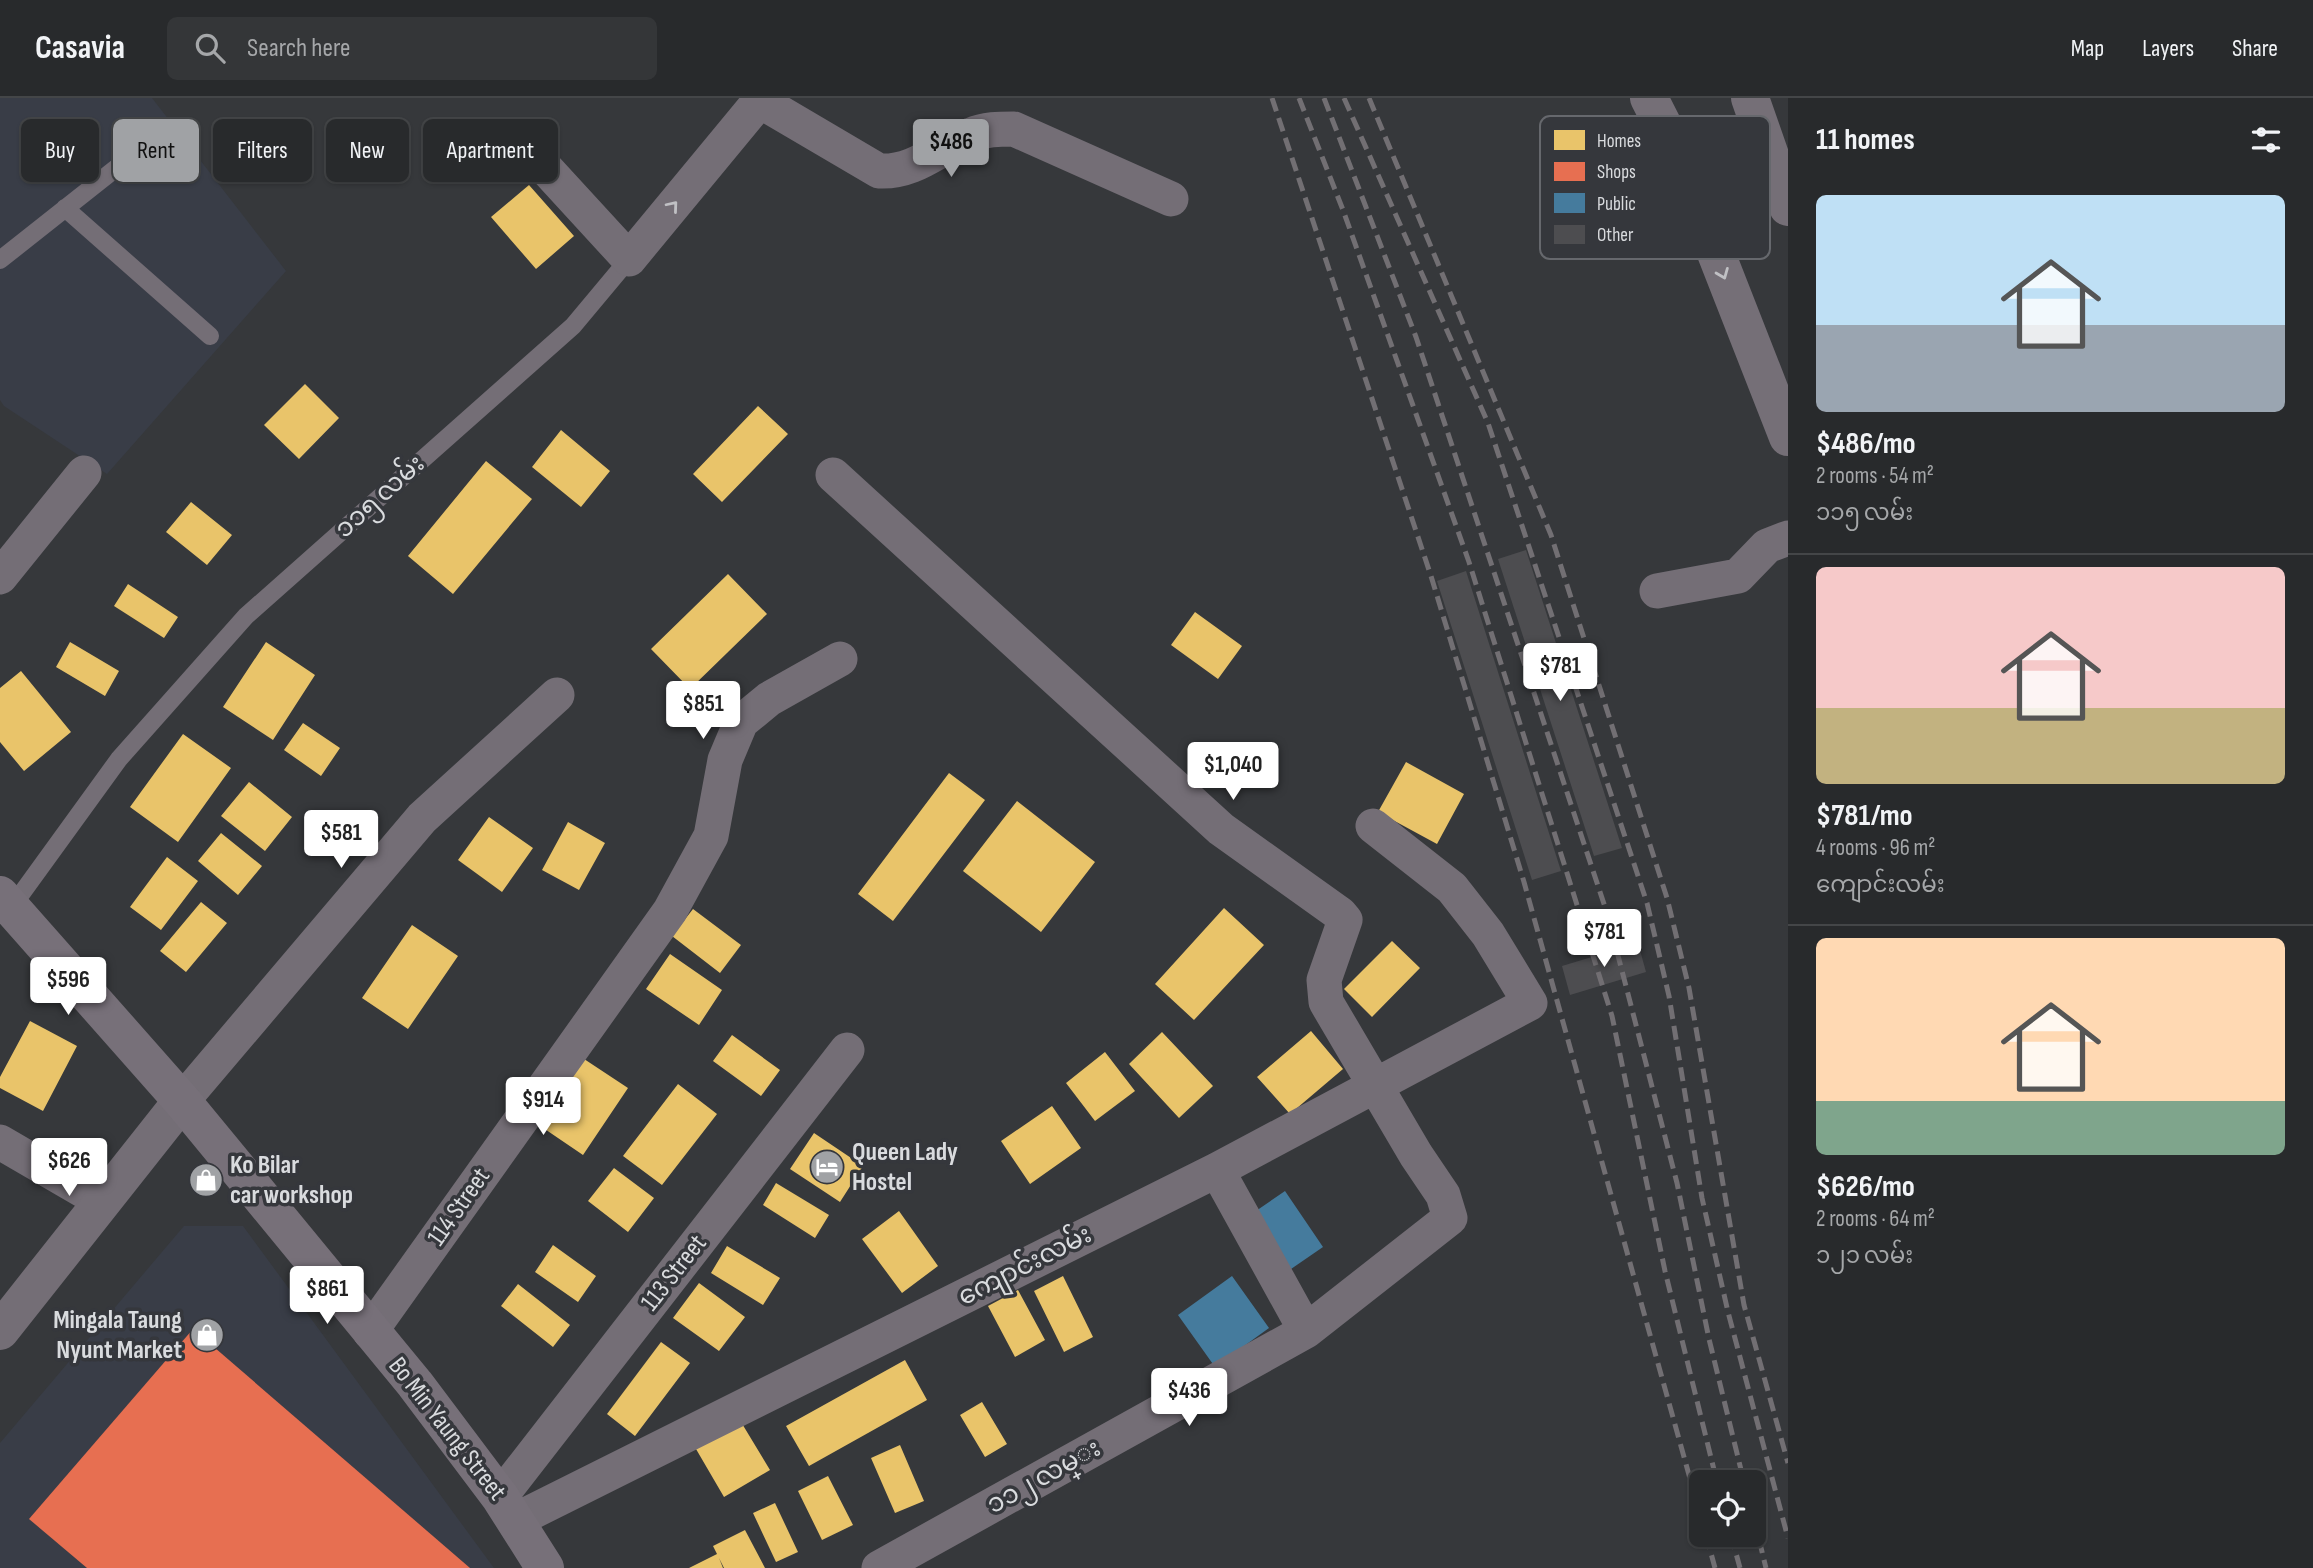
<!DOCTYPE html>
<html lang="en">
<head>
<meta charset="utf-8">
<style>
	body { margin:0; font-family:"Sofia Sans Condensed","Noto Sans Myanmar",sans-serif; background:#343638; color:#f1f3f6; height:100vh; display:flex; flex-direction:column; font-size:26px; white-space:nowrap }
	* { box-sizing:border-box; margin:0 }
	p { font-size:23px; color:#a5a7a9 }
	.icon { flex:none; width:38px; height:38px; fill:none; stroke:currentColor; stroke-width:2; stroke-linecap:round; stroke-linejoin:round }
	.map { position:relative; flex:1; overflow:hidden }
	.panel { display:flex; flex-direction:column; background:#282a2c; width:525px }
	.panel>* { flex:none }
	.top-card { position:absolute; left:21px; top:21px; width:665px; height:63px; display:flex; gap:14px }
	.tools { position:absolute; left:1689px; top:1372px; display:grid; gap:14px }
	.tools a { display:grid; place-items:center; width:77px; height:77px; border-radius:10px; background:#282a2c; box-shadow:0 2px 5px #0004,0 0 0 2px #444648; font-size:35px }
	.price { position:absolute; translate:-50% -60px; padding:0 16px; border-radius:7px; background:#fff; color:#222; font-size:23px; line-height:46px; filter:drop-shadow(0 2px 4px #0008) }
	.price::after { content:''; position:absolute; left:50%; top:42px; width:21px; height:16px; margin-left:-10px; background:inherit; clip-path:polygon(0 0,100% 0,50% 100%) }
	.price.current { background:#a0a2a5; color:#111 }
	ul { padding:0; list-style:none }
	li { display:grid; align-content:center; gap:14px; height:371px; padding:0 28px }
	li+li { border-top:2px solid #444648 }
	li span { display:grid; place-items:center; height:217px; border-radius:10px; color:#555 }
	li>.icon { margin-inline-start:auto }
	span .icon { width:126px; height:126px; fill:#fffc; stroke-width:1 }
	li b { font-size:30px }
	h2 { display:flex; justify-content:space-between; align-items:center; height:84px; padding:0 28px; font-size:30px }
	.chip { padding:0 24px; border-radius:10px; background:#282a2c; box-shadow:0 2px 5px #0004,0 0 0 2px #444648; font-size:24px; line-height:63px }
	.chip.current { background:#a0a2a5; color:#111 }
	header { display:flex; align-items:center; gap:42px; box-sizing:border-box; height:98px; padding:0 35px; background:#282a2c; border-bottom:2px solid #444648 }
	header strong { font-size:33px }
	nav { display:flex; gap:38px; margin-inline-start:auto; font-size:24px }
	.search { width:490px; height:63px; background:#343638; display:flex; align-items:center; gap:18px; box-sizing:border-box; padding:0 24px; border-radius:10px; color:#a5a7a9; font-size:26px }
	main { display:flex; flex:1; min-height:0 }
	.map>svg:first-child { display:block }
	.built { fill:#393d47 }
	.homes { fill:#e9c46a }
	.shops { fill:#e76f51 }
	.public { fill:#457b9d }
	.building { fill:#4d4d50 }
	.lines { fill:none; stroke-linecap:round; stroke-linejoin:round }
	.service { stroke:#746e76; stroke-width:18 }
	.minor { stroke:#746e76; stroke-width:35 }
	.tertiary { stroke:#746e76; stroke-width:38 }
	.secondary { stroke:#777079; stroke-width:38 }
	.primary { stroke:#756f77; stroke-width:38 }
	.rail { stroke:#726f73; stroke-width:5; stroke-dasharray:14 7; stroke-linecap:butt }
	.oneway { stroke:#c0c0c4 }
	.labels { text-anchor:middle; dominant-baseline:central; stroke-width:7; stroke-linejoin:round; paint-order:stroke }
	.street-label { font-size:26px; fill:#d9dbde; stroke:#35373c }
	.poi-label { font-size:26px; font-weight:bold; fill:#d9dbde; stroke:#35373c; text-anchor:start }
	.key { fill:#35373c; stroke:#66686d; stroke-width:2 }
	.key-label { font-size:19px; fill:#d9dbde }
</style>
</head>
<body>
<header>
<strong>Casavia</strong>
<div class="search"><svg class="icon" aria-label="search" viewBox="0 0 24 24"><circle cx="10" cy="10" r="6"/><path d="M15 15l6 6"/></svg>Search here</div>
<nav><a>Map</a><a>Layers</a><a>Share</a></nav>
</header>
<main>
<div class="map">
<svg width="1788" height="1470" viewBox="0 0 1788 1470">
	<rect width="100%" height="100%" fill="#36383b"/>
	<path class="built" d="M0,0h152l134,173 -179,203 -103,-68 -4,-6z
		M184,1128h59l251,342h-494v-125z"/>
	<path class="homes" d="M529,87l45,51 -38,33 -45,-52z
		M305,286l34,34 -40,41 -35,-34z
		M758,308l30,28 -66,68 -29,-28z
		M561,332l49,41 -29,36 -49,-40z
		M486,363l46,38 -79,95 -45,-38z
		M191,404l41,33 -25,30 -41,-33z
		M728,476l39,40 -77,75 -39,-40z
		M128,486l50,33 -14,21 -50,-32z
		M1195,514l47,34 -24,33 -47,-34z
		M70,544l49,29 -14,25 -49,-29z
		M266,544l49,33 -42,65 -50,-33z
		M21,573l50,61 -47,39 -24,-29v-54z
		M303,625l37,25 -19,28 -37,-26z
		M183,636l48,34 -53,74 -48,-35z
		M1406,664l58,32 -27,50 -59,-32z
		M949,675l36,27 -92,121 -35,-27z
		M249,684l43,35 -27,34 -44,-35z
		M1017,703l78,61 -54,70 -78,-61z
		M489,719l44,31 -31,44 -44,-32z
		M568,724l37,21 -26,47 -37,-20z
		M221,735l41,33 -24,29 -40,-34z
		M167,759l31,24 -37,49 -31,-23z
		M201,804l26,21 -41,49 -26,-21z
		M1224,810l40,37 -70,75 -39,-36z
		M693,811l48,36 -21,28 -48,-37z
		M412,827l46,31 -50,73 -46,-31z
		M1392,843l28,27 -48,49 -28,-28z
		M670,856l52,36 -23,35 -53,-36z
		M30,923l47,25 -34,65 -43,-23v-11z
		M1311,933l32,38 -53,45 -33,-37z
		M1162,934l51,54 -34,32 -50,-54z
		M732,937l48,35 -19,26 -48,-35z
		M1105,954l30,39 -40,30 -29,-38z
		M575,955l53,35 -45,67 -53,-36z
		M678,986l39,30 -55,71 -39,-29z
		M1052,1008l29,42 -51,36 -29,-43z
		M814,1035l49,33 -23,36 -50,-33z
		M614,1070l40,30 -26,34 -40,-31z
		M776,1085l53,32 -14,23 -52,-33z
		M899,1113l39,55 -36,27 -40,-54z
		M553,1147l43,31 -18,26 -43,-30z
		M727,1148l53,32 -17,27 -52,-32z
		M1063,1178l30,61 -29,15 -30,-61z
		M699,1185l46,34 -26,34 -46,-33z
		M518,1186l52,41 -17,22 -52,-41z
		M1018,1192l27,50 -30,17 -27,-51z
		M661,1244l29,21 -55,73 -28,-22z
		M905,1262l22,40 -118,66 -23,-40z
		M982,1304l25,42 -22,13 -25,-42z
		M741,1324l29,48 -46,27 -28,-48z
		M900,1347l24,56 -29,12 -24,-55z
		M828,1378l25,49 -31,15 -24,-49z
		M775,1405l23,49 -22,10 -23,-49z
		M745,1432l20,38h-41l-5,-10 4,10h-34l28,-14 -4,-8z"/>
	<path class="shops" d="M193,1231l277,239h-383l-58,-49z"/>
	<path class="public" d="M1285,1093l38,56 -32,22 -38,-56z
		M1232,1178l37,52 -54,39 -37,-52z"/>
	<path class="building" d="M1526,452l96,298 -28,8 -96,-297z
		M1466,473l95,300 -29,9 -95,-299z
		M1638,845l8,29 -76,23 -8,-29z"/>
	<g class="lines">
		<path class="service" d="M65,110l145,128
			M0,162l158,-125
			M11,810l108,-149 127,-143 327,-290 56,-67"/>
		<path class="minor" d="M760,3l119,70c37,2 60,-24 92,-36 14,-6 28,-6 43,-6l157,70
			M539,63l90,98 133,-161
			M833,377l388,354 119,85 5,6 -21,60 2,22 90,153 27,40 7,23 -144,113 -427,237
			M0,479l84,-104
			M1657,493l81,-15 29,-30 21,-8
			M182,1003l240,-283 135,-123
			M0,1044l103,60
			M1217,1072l89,161
			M370,1234l300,-421 41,-75 14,-76 16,-38 28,-23 71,-40
			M500,1399l347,-447
			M516,1422l701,-350 313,-167 -42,-69 -36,-46 -79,-62"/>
		<path class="tertiary" d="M0,1233l182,-230"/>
		<path class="secondary" d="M0,797l182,206 233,283 85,113 45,71"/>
		<path class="primary" d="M1649,0l27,53 112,286
			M1750,0l38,109"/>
		<path class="rail" d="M1272,0l159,478 93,306 177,636
			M1299,0l44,112 126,352 143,454 53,255 52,211
			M1324,0l92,239 191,576 70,270 32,156 35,143
			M1344,0l144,325 159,480 22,93 33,202 26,114 60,226
			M1369,0l182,437 116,363 22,90 55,317 44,158
			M1754,1421l12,49
			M1706,1437l9,33
			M1731,1437l9,33"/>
	</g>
	<defs><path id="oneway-chevron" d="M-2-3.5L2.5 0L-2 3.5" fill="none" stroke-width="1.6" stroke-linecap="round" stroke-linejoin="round" transform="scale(1.75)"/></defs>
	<g class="oneway">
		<use href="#oneway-chevron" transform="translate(673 108) rotate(-50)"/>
		<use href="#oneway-chevron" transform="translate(1723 176) rotate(68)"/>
	</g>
	<defs>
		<g id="hotel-disc" transform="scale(1.75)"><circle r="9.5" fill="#a0a2a5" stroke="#35373c"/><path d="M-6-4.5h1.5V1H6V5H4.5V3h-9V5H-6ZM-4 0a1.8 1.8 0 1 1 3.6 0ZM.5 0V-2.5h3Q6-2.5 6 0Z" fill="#fff"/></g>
		<g id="shop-disc" transform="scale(1.75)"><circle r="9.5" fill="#a0a2a5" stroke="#35373c"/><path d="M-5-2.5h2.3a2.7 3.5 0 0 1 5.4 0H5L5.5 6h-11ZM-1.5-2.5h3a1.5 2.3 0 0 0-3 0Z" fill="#fff"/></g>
	</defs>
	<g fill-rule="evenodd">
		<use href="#hotel-disc" x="827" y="1069"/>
		<use href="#shop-disc" x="206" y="1082"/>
		<use href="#shop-disc" x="207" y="1237"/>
	</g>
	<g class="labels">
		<g class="street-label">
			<text transform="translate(380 399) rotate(-42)">၁၁၅ လမ်း</text>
			<text transform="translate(459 1109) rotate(-55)">114 Street</text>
			<text transform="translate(1025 1168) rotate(-27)">ကျောင်းလမ်း</text>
			<text transform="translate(674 1175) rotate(-52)">113 Street</text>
			<text transform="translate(447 1331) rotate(52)">Bo Min Yaung Street</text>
			<text transform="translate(1044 1379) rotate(-29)">၁၁၂ လမ္း</text>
		</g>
		<g class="poi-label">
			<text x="852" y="1054">Queen Lady<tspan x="852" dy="30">Hostel</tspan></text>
			<text x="230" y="1067">Ko Bilar<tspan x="230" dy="30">car workshop</tspan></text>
			<text x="182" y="1222" text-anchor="end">Mingala Taung<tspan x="182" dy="30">Nyunt Market</tspan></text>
		</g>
	</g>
	<rect x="1540" y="18" width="230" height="143" rx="10" class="key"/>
	<rect x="1554" y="32" width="31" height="20" fill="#e9c46a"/>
	<rect x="1554" y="64" width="31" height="19" fill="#e76f51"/>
	<rect x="1554" y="95" width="31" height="20" fill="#457b9d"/>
	<rect x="1554" y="127" width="31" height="19" fill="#4d4d50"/>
	<g class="key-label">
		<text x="1597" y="49">Homes</text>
		<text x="1597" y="80">Shops</text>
		<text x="1597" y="112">Public</text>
		<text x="1597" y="143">Other</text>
	</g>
</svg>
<div class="tools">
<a><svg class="icon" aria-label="locate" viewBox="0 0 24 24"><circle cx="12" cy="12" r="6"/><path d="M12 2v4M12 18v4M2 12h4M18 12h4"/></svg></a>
</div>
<b class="price current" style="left:951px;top:81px">$486</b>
<b class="price" style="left:1560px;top:605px">$781</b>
<b class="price" style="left:703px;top:643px">$851</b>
<b class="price" style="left:1233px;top:704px">$1,040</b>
<b class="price" style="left:341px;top:772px">$581</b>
<b class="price" style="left:1604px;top:871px">$781</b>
<b class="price" style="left:68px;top:919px">$596</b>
<b class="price" style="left:543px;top:1039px">$914</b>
<b class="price" style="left:69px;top:1100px">$626</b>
<b class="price" style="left:327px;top:1228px">$861</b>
<b class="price" style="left:1189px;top:1330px">$436</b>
<div class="top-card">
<a class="chip">Buy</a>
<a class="chip current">Rent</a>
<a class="chip">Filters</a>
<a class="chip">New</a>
<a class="chip">Apartment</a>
</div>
</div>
<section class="panel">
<h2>11 homes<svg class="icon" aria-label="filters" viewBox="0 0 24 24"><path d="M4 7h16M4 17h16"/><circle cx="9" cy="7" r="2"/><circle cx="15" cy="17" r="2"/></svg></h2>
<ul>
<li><span style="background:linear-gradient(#bfe0f5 60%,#9aa5b1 0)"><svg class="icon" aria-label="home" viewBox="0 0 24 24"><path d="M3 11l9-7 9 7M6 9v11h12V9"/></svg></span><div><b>$486/mo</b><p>2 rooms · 54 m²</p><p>၁၁၅ လမ်း</p></div></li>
<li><span style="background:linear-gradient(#f6c9c9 65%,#c2b280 0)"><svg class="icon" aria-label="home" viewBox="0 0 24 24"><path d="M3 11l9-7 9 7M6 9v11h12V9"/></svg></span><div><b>$781/mo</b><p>4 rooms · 96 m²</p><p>ကျောင်းလမ်း</p></div></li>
<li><span style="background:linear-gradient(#ffd9b3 75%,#7fa58c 0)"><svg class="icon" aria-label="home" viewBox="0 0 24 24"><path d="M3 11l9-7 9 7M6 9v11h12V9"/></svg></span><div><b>$626/mo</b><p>2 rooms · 64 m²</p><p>၁၂၁ လမ်း</p></div></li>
</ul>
</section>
</main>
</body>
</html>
